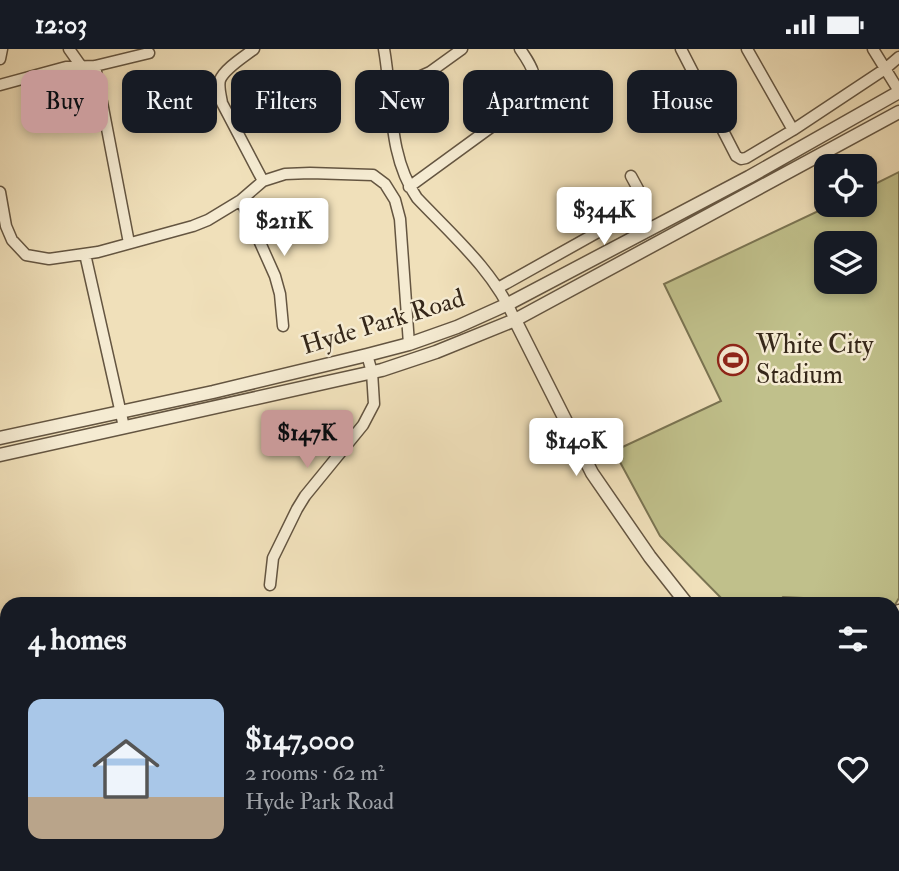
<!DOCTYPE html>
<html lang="en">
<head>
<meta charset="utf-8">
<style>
	body { margin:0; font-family:"IM FELL Double Pica",serif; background:#20242c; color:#f1f3f6; height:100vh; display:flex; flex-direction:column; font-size:26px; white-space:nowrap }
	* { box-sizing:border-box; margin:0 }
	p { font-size:23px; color:#9ea1a6 }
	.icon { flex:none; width:38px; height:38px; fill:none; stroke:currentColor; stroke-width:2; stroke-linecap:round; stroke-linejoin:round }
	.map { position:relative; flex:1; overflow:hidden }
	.details { position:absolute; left:0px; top:548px; width:900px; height:275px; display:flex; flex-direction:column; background:#171b24; border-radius:21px 21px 0 0; box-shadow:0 4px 10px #0003 }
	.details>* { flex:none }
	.banner { position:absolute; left:21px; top:21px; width:858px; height:63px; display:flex; gap:14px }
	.fabs { position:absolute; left:814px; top:105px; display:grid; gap:14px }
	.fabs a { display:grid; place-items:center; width:63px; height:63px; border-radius:14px; background:#171b24; box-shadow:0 4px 10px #0003; font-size:35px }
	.price { position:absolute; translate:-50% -60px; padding:0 16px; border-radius:7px; background:#fff; color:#222; font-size:23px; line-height:46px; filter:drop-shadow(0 2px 4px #0008) }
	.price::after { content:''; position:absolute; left:50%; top:42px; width:21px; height:16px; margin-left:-10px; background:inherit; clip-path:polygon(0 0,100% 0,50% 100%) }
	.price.selected { background:#c59692; color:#111 }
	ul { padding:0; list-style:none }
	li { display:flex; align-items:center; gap:21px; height:175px; padding:0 28px }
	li+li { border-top:2px solid #363941 }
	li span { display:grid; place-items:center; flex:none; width:196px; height:140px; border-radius:14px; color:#555 }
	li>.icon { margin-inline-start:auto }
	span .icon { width:84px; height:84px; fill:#fffc; stroke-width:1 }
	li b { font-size:30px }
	h2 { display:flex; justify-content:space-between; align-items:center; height:84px; padding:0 28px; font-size:30px }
	.chip { padding:0 24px; border-radius:14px; background:#171b24; box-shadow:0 4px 10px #0003; font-size:24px; line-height:63px }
	.chip.selected { background:#c59692; color:#111 }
	.status { display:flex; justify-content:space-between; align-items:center; height:49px; padding:0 35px; background:#171b24; direction:ltr }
	.status svg { height:19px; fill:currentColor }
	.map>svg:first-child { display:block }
	.green { fill:#c0c08b; stroke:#7a7452; stroke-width:2; fill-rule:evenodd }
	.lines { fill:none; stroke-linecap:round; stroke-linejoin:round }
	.minor-casing { stroke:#645541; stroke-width:13 }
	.tertiary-casing { stroke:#645541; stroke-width:15 }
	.minor { stroke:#f5ebd2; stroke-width:10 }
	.tertiary { stroke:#f5ebd2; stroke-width:12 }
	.labels { text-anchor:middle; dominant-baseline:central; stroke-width:5; stroke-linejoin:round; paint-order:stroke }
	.street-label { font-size:26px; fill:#352719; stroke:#f5ebd2 }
	.poi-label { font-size:26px; fill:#352719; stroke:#f5ebd2; text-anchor:start }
</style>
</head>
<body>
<div class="status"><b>12:03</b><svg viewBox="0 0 49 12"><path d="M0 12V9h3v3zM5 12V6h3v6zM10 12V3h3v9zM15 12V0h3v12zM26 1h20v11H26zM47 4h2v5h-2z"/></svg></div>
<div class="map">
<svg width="899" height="822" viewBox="0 0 899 822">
	<rect width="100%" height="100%" fill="#f0e0ba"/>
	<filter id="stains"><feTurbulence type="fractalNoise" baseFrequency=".00286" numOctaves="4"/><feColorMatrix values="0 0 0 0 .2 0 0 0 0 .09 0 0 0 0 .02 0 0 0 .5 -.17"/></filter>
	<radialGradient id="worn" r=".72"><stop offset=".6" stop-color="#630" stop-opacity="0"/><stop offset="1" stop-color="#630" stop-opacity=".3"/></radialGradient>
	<path class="green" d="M899,123v426l-6,10 -1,-4h-62l-6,-5 -41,-2 -7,7h-49l-67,-68 -46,-85 107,-50 -57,-117 167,-79h33l1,-16zM826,194h38v39h-38z"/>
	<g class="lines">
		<g class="minor-casing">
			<path id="minor" d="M69,0l12,17
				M254,0c-9,7 -30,20 -34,31 -2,7 1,16 2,23l41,78
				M384,0c9,49 3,106 33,149 36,38 77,73 98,122
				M681,0l55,107 5,3 5,-1 47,-28 92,-61 14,-12
				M747,0l46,81
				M873,0l26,42
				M0,10l2,-10
				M95,17l34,177
				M388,34l33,-7 9,-4 32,-23
				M0,36l66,-18 29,-1 54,-13
				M409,138l118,-86c14,-22 6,-33 -7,-52
				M0,143l6,34 6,14 14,15 23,4 49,-7 95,-26 15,-6 33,-20 22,-19 22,-7 25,-1 63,2 12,9 10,16 5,19 9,125
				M241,151l34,76 5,18 3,32
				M85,205l39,173
				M498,239l143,-80 3,-8 -13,-24
				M270,536l3,-27 24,-49 8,-13 58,-71 11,-21 -2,-32 -5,-17
				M892,570l7,-9
				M892,789l4,11 -4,8
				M892,814l7,4
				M582,816l7,6
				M673,816l2,6
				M715,816l3,6
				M808,816l5,6
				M570,822l4,-6
				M754,822l7,-6
				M881,822l6,-6"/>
		</g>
		<g class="tertiary-casing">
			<path id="tertiary" d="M515,271l77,153 58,84 37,47
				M0,389l213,-46 154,-37 42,-11 48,-17 51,-23 241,-127 150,-85
				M0,406l382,-85 54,-18 79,-32 384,-208
				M892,749l7,5
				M0,781l8,41"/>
		</g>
		<use href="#minor" class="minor"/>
		<use href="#tertiary" class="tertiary"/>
	</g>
	<defs>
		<g id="stadium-ring" transform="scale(1.575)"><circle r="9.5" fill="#f5ebd2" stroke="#8f2418" stroke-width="1.5"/><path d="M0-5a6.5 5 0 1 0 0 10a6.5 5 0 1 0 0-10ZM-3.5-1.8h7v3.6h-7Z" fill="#8f2418"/></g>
	</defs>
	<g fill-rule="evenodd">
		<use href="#stadium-ring" x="733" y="311"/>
	</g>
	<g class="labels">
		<g class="street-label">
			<text transform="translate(383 273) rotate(-17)">Hyde Park Road</text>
		</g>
		<g class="poi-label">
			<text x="756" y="296">White City<tspan x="756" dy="30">Stadium</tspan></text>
		</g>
	</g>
	<rect width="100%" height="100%" filter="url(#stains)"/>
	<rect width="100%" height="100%" fill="url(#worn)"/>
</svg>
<div class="fabs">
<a><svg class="icon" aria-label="locate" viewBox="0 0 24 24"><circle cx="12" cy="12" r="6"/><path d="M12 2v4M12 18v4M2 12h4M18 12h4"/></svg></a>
<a><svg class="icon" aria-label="layers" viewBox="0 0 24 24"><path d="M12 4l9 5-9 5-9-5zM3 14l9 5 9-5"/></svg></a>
</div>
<b class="price" style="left:604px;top:198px">$344K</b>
<b class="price" style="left:284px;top:209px">$211K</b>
<b class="price selected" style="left:307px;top:421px">$147K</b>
<b class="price" style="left:576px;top:429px">$140K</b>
<div class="banner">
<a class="chip selected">Buy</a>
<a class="chip">Rent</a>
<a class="chip">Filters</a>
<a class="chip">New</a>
<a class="chip">Apartment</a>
<a class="chip">House</a>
</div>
<section class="details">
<h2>4 homes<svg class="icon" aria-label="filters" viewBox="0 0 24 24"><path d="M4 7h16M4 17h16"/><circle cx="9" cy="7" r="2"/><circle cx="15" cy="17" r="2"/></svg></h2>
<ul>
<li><span style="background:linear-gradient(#a9c7e8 70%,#b9a48a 0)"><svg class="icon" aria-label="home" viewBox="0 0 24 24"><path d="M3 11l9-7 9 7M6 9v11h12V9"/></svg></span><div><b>$147,000</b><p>2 rooms · 62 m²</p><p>Hyde Park Road</p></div><svg class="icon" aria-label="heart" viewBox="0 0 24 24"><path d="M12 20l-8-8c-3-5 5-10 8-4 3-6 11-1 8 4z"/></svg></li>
</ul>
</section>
</div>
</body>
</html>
